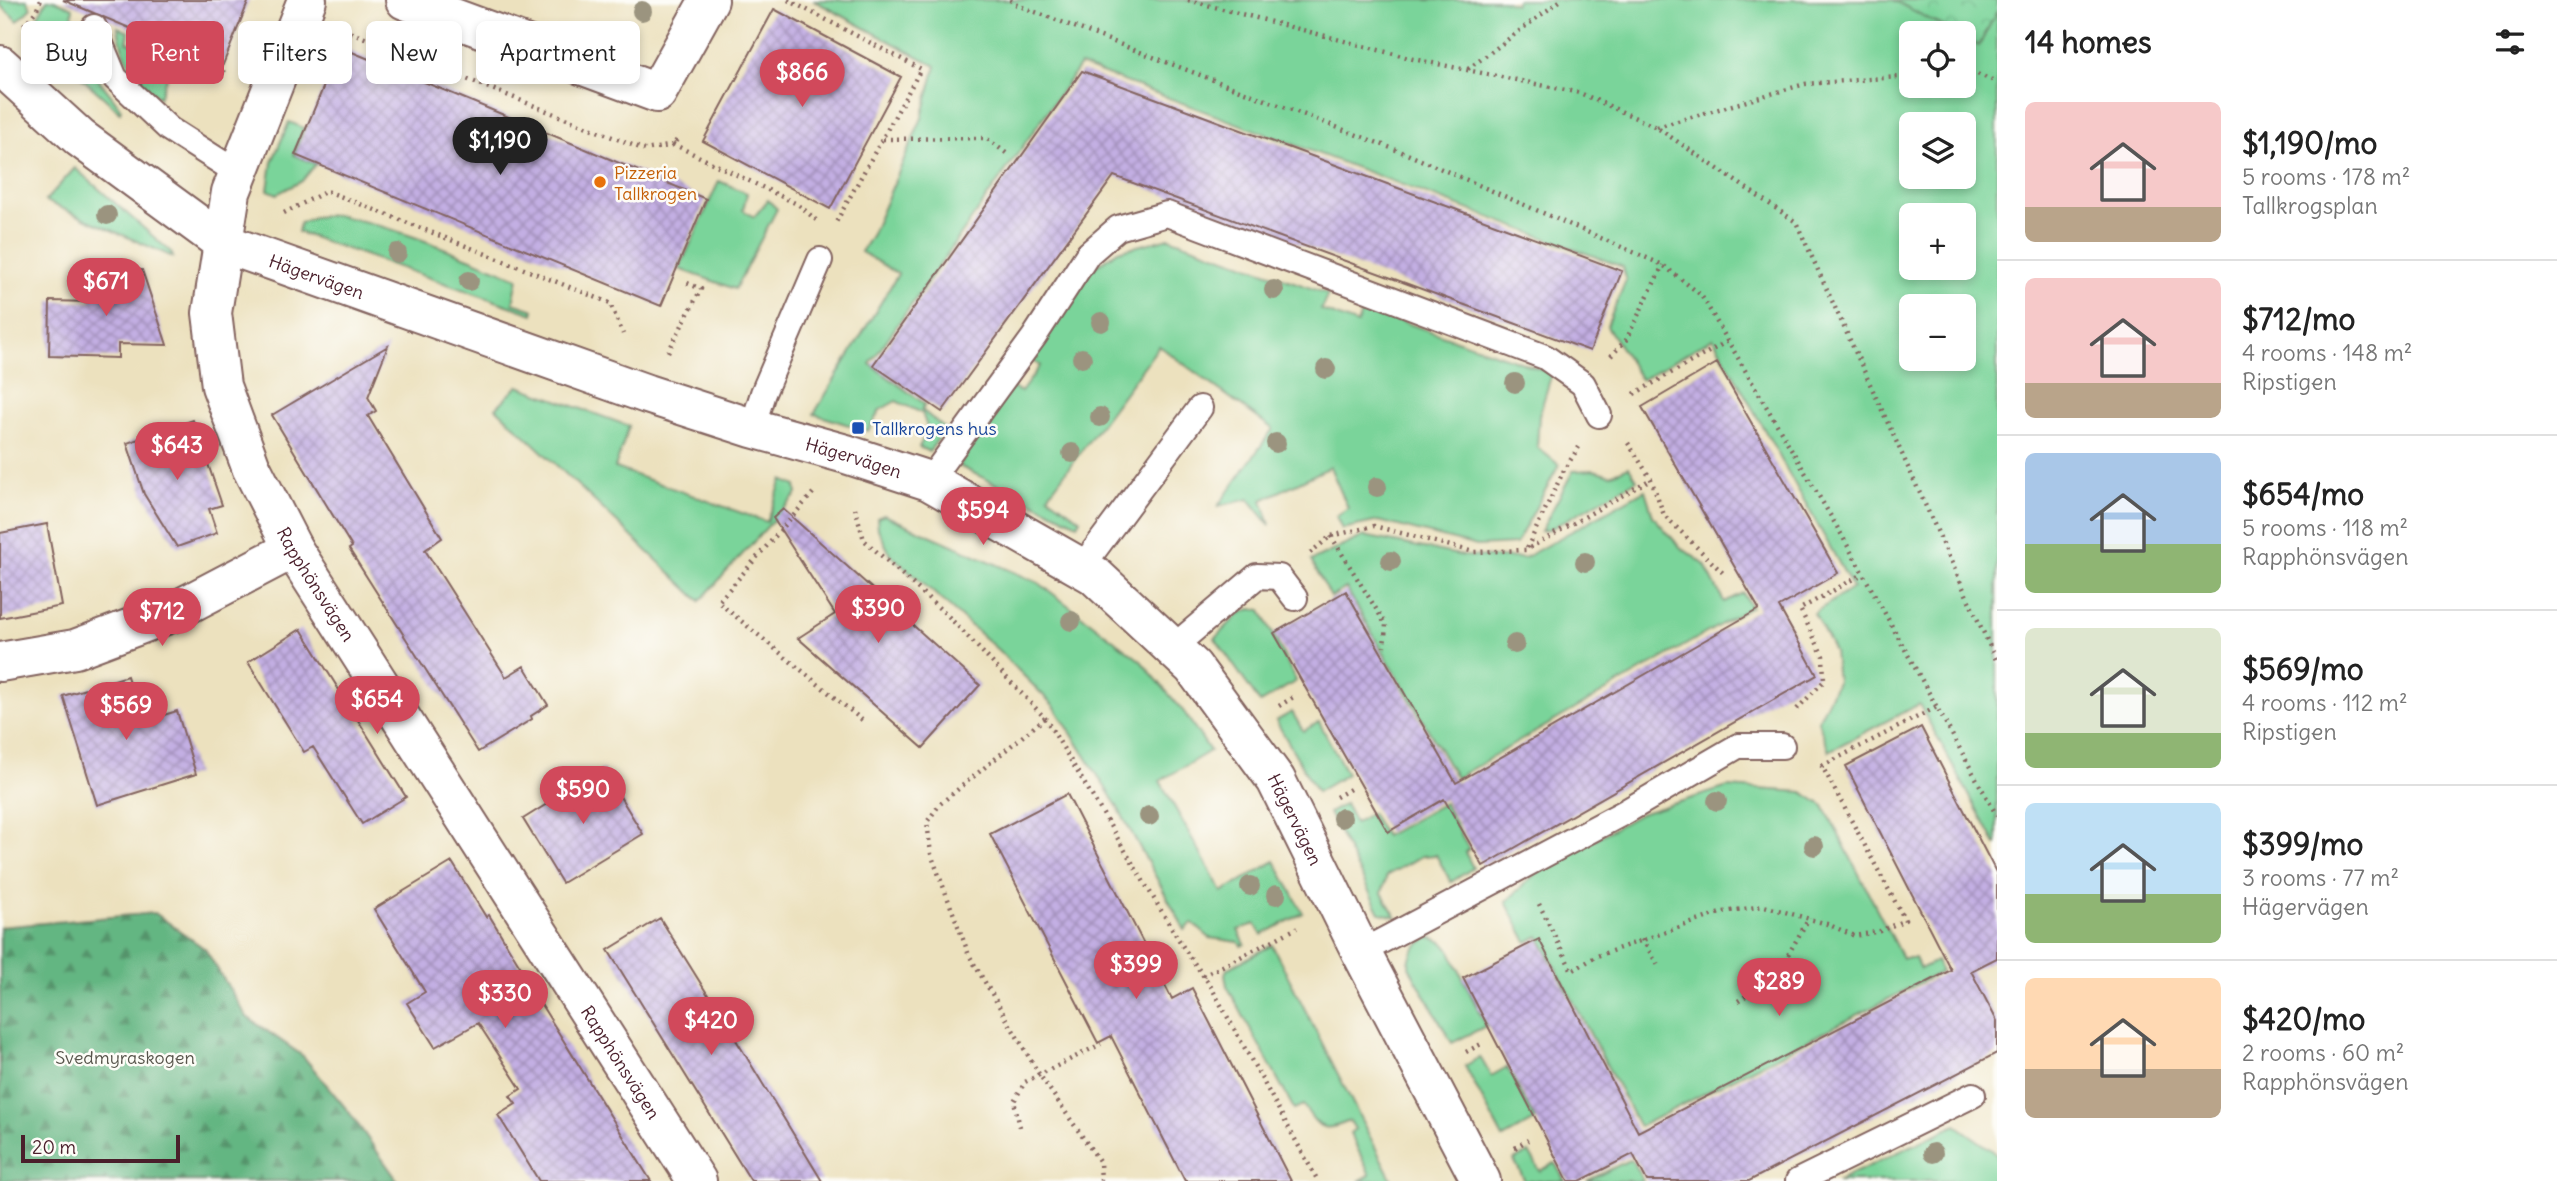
<!DOCTYPE html>
<html lang="en">
<head>
<meta charset="utf-8">
<style>
	body { margin:0; font-family:Delius,sans-serif; background:#f2f2f2; color:#222; height:100vh; display:flex; flex-direction:column; font-size:26px; white-space:nowrap }
	* { box-sizing:border-box; margin:0 }
	p { font-size:23px; color:#767676 }
	.icon { flex:none; width:38px; height:38px; fill:none; stroke:currentColor; stroke-width:2; stroke-linecap:round; stroke-linejoin:round }
	.map { position:relative; flex:1; overflow:hidden }
	.details { display:flex; flex-direction:column; background:#fff; width:560px }
	.details>* { flex:none }
	.banner { position:absolute; left:21px; top:21px; width:665px; height:63px; display:flex; gap:14px }
	.controls { position:absolute; left:1899px; top:21px; display:grid; gap:14px }
	.controls a { display:grid; place-items:center; width:77px; height:77px; border-radius:10px; background:#fff; box-shadow:0 4px 10px #0003; font-size:35px }
	.scale { position:absolute; left:21px; bottom:18px; width:159px; box-sizing:border-box; padding-left:7px; border:4px solid #4a1f2b; border-top:0; font-size:19px; line-height:24px; white-space:nowrap; color:#4a1f2b; -webkit-text-stroke:5px #fdfcf7; paint-order:stroke }
	.price { position:absolute; translate:-50% -60px; padding:0 16px; border-radius:24px; background:#d1495b; color:#fff; font-size:23px; line-height:46px; filter:drop-shadow(0 2px 4px #0008) }
	.price::after { content:''; position:absolute; left:50%; top:42px; width:21px; height:16px; margin-left:-10px; background:inherit; clip-path:polygon(0 0,100% 0,50% 100%) }
	.price.active { background:#222; color:#fff }
	ul { padding:0; list-style:none }
	li { display:flex; align-items:center; gap:21px; height:175px; padding:0 28px }
	li+li { border-top:2px solid #e0e0e0 }
	li span { display:grid; place-items:center; flex:none; width:196px; height:140px; border-radius:10px; color:#555 }
	li>.icon { margin-inline-start:auto }
	span .icon { width:84px; height:84px; fill:#fffc; stroke-width:1 }
	li b { font-size:30px }
	h2 { display:flex; justify-content:space-between; align-items:center; height:84px; padding:0 28px; font-size:30px }
	.chip { padding:0 24px; border-radius:10px; background:#fff; box-shadow:0 4px 10px #0003; font-size:24px; line-height:63px }
	.chip.active { background:#d1495b; color:#fff }
	main { display:flex; flex:1; min-height:0 }
	.map>svg:first-child { display:block }
	.grass { fill:#7ad49a; stroke:#627a62; stroke-width:2; fill-rule:evenodd }
	.forest { fill:url(#forest-firs); stroke:#566a56; stroke-width:2 }
	.park { fill:url(#park-crowns); stroke:#627a62; stroke-width:2 }
	.building { fill:url(#building-cross-hatch) }
	.lines { fill:none; stroke-linecap:round; stroke-linejoin:round }
	.lane-casing { stroke:#83635e; stroke-width:28 }
	.street-casing { stroke:#83635e; stroke-width:42 }
	.path { stroke:#83635e; stroke-width:4.5; stroke-dasharray:2 5; stroke-linecap:butt }
	.lane { stroke:#fff; stroke-width:24 }
	.street { stroke:#fff; stroke-width:38 }
	.tree { fill:#9b947f }
	.food-dot { fill:#e8710a; stroke:#fdfcf7; stroke-width:2.5 }
	.transit-dot { fill:#1a4fb4; stroke:#fdfcf7; stroke-width:2.5 }
	.labels { text-anchor:middle; dominant-baseline:central; stroke-width:5; stroke-linejoin:round; paint-order:stroke }
	.food-label { font-size:18px; fill:#c56008; stroke:#fdfcf7; text-anchor:start }
	.street-label { font-size:18px; fill:#4a1f2b; stroke:#fdfcf7 }
	.transit-label { font-size:18px; fill:#164399; stroke:#fdfcf7; text-anchor:start }
	.park-label { font-size:18px; fill:#58554c; stroke:#fdfcf7 }
</style>
</head>
<body>
<main>
<div class="map">
<svg width="1997" height="1181" viewBox="0 0 1997 1181">
	<defs>
		<pattern id="forest-firs" width="22" height="20" patternUnits="userSpaceOnUse" patternTransform="scale(1.75)"><rect width="22" height="20" fill="#63b682"/><path d="M5 1l3.5 6h-7zM16 11l3.5 6h-7z" fill="#54936b"/></pattern>
		<pattern id="park-crowns" width="20" height="18" patternUnits="userSpaceOnUse" patternTransform="scale(1.75)"><rect width="20" height="18" fill="#7ad49a"/><path d="M2 6a3 3 0 1 1 6 0M12 15a3 3 0 1 1 6 0" fill="none" stroke="#6bb685"/></pattern>
		<pattern id="building-cross-hatch" width="8" height="8" patternUnits="userSpaceOnUse" patternTransform="scale(1.75)"><rect width="8" height="8" fill="#c3afe3"/><path d="M0 0l8 8M0 8l8-8" fill="none" stroke="#a08eb8"/></pattern>
	</defs>
	<rect width="100%" height="100%" fill="#fdfcf7"/>
	<filter id="ink" filterUnits="userSpaceOnUse"><feTurbulence type="fractalNoise" baseFrequency=".0143" numOctaves="2"/><feDisplacementMap in="SourceGraphic" scale="14" xChannelSelector="R" yChannelSelector="G"/><feConvolveMatrix kernelMatrix="1 2 1 2 8 2 1 2 1" color-interpolation-filters="sRGB"/></filter>
	<filter id="wash" filterUnits="userSpaceOnUse"><feTurbulence type="fractalNoise" baseFrequency=".00686" numOctaves="4" result="noise"/><feDisplacementMap in="SourceGraphic" scale="28" xChannelSelector="R" yChannelSelector="G"/><feGaussianBlur stdDeviation="1.57" result="paint"/><feColorMatrix in="noise" values="0 0 0 0 0 0 0 0 0 0 0 0 0 0 0 0 0 1.4 0 .05"/><feComposite in="paint" operator="in"/></filter>
	<g filter="url(#wash)">
		<rect width="100%" height="100%" fill="#ece1be"/>
		<path class="grass" d="M0,0h27l4,8 -13,13 -18,-16z
			M47,0h7l19,8c-5,45 25,67 48,101l-1,3 -91,-81z
			M813,0h690l12,4 2,-4h480v846l-78,-142 -90,47 -11,-30 19,-39 -3,-31 -20,-38 39,-25 -140,-250 -72,42 -34,-54 19,-46 -3,-13 -543,-202 -210,299 55,40 -3,6 23,19 -16,23 -10,-5 9,-17 -6,-17 -26,-12 -16,9 -12,21 -54,-17 84,-140 -37,-22 11,-18 50,-116 14,-52zM1911,33h53v53h-53zM1911,124h53v53h-53zM1911,215h53v53h-53zM1911,306h53v53h-53z
			M118,27l11,5 -2,10 47,15 -15,41c-25,-23 -36,-36 -41,-71z
			M289,122l15,6 -10,27 22,9 -14,17 -25,13 -9,-4 4,-28z
			M75,168l96,84 2,5 -128,-56z
			M719,181l28,12 -4,17 11,7 14,-17 9,9 -42,80 -56,-20z
			M335,215c64,12 123,39 183,63l-5,25 21,7 -1,4 -235,-82 2,-9 14,-6z
			M1169,238l159,56 -7,16 36,14 6,-16 189,65 -13,43 -2,31 22,18 -43,79 -39,2 -98,-25 -37,8 -6,-13 12,-8 -18,-41 -68,33 8,25 -21,-26 -31,7 55,-77 -114,-83 -111,150 32,23 -3,5 -118,-58 52,-79 10,5 19,-26 -10,-8 60,-88 28,-19z
			M518,386l111,40 -14,42 152,54 15,-42 14,6 1,8 -97,107 -204,-193z
			M1629,467l8,13 -89,50 -7,1 32,-60 21,-1 16,5z
			M1645,490l8,26 26,30 26,19 19,37 19,-9 8,14 -295,171 -110,-190 -15,9 -20,-36 53,-25 100,20 60,2z
			M884,515l155,68 102,78 43,51 26,39 -50,30 62,111 53,-31 28,52 -41,22 -7,-11 -17,6 7,14 -4,2 -3,-4 -28,-4 -18,-15 -7,7 -68,-124 -63,-100 -56,-56 -108,-96 -12,-25 -1,-11z
			M1251,609l10,1 35,71 -36,22 -45,-65 25,-25z
			M1292,712l11,19 16,-9 28,52 -30,18 -41,-71z
			M1728,787l74,5 22,14 78,152h13l5,11 16,-8 5,11 -302,155 -100,-191 -12,6 -21,-40 31,-30 103,-58z
			M1444,803l25,46 -4,3 8,16 -22,14 -15,-27 -14,1 -35,19 -5,18 14,24 -16,-4 -51,-100 16,-9 10,19 16,-10 14,23z
			M1430,937l13,5 6,7 37,77 -34,17 -43,-76c0,-15 7,-23 21,-30z
			M1272,945l120,235 -33,1 11,-6 -20,-42 5,-4 -5,-8c-29,12 -30,8 -47,-16l-9,4 -67,-123 -2,-12 2,-5z
			M1480,1057l11,19 16,-9 28,53 -32,18 -38,-72z
			M1956,1125l41,29v27h-160z
			M1529,1152l11,19 15,-8 10,18h-40l-11,-21z
			M1631,1159l12,22h-56z"/>
		<path class="forest" d="M155,913l50,36 42,68 56,39 46,56 49,69h-398v-254z"/>
		<path class="park" d="M1893,0h104v11l-18,35 -15,-8v-5h-9z"/>
		<g id="blocks">
			<path class="building" d="M63,0h186l-27,67z
				M774,9l127,68 -71,132 -127,-68z
				M340,47l366,152 -45,107 -366,-151z
				M1082,71l540,200 -32,80 -476,-175 -172,236 -69,-47z
				M92,269l50,1 25,75 -49,-1v14l-69,-2 1,-55 41,1z
				M388,346l-20,51 8,14 -8,5 74,122 -17,12 81,127 18,-11 24,39 -17,11 1,3 -54,33 -129,-203 3,-2 -80,-132z
				M1717,363l121,210 -59,34 38,68 -334,191 -39,-67 -56,33 -114,-199 72,-42 110,192 303,-174 -117,-202z
				M193,420l29,85 -13,4 8,24 -40,14 -33,-53 -17,-51z
				M783,509l197,176 -57,63 -125,-110 37,-24 -62,-96z
				M47,524l15,82 -62,12v-85z
				M301,629l105,168 -44,27 -49,-77 -9,5 -56,-90z
				M127,676l14,46 36,-11 19,63 -99,31 -34,-109z
				M1921,727l76,147v84l-26,13 26,50v32l-248,128h-102l-14,-27 -53,27h-12l-105,-203 76,-39 99,193 313,-162 -105,-204z
				M603,769l40,65 -81,49 -39,-64z
				M1067,794l105,205 20,-11 99,193h-106l-74,-145 -13,7 -108,-209z
				M452,862l34,55 3,-2 45,74 -2,1 119,191h-112l-41,-66 18,-11 -6,-8 11,-7 -43,-66 -43,24 -28,-44 18,-11 -51,-83z
				M660,918l81,130 81,133h-71l-112,-181 -31,-50z"/>
		</g>
	</g>
	<g filter="url(#ink)">
		<use href="#blocks" fill-opacity="0" stroke="#83635e" stroke-width="2"/>
		<g class="lines">
			<g class="lane-casing">
				<path id="lane" d="M94,27l21,51 54,51 69,44
					M752,428l11,-35 57,-133
					M929,481l105,-144 54,-83 30,-26 49,-14 378,143 38,27 16,31
					M1081,568l119,-160
					M1172,648l85,-72 22,1 16,21
					M1361,952l264,-140 113,-66h44
					M1798,1181l175,-86"/>
			</g>
			<g class="street-casing">
				<g id="street">
					<path id="s1" d="M307,0l-76,192 -19,121 9,73 30,81 42,82 404,632"/>
					<path d="M405,0l252,93 52,-93"/>
					<path id="s2" d="M0,65l80,73 143,105 424,151 105,34 94,26 83,27 165,94 99,92 83,113 85,172 120,229"/>
					<path d="M0,662l75,-13 96,-36 122,-64"/>
				</g>
			</g>
			<path class="path" d="M788,0l133,69 -86,155
				M1010,0l7,5 390,149 256,111 38,30 139,237 157,284
				M1188,0l225,59 167,34 76,34 140,95 201,440
				M24,25l12,-14 5,-11
				M344,30l41,16
				M145,41l83,33
				M409,56l236,94 29,-5 4,-8
				M1468,69l93,-69
				M1964,72h8l25,10
				M1657,127l148,-43 106,-8
				M883,139l103,-1 24,18
				M673,144l126,61 17,15
				M284,213l43,-22 283,112 13,31
				M668,352l33,-63 -14,-6
				M1611,356l15,-16 37,-75
				M1634,394l94,-53
				M1628,443l23,36 13,36 59,58
				M813,493l-95,109 144,118
				M855,508l9,32 85,77 96,101 140,232 25,35 108,196
				M1331,536l55,89 -2,22
				M1527,548l37,-78 15,-23
				M1310,553l21,-17 43,-10 100,26 52,-2 125,-71
				M1279,706l16,-10
				M1797,709l27,-28 -1,-25 -23,-47 63,-35
				M1045,718l-105,86 -13,18 4,32 38,101 70,119 61,88 1,19
				M1822,766l115,-59
				M1336,797l16,-9
				M1539,904l33,67 25,-15 126,-44 41,-6 63,18 28,12 25,-5 25,-11 -83,-154 -5,-3
				M1642,939l17,28
				M1203,976l94,-48
				M1738,1001l38,-25 33,-58
				M1466,1052l17,-9
				M1020,1127l-6,-26 11,-19 76,-38
				M1515,1148l13,-8"/>
			<use href="#lane" class="lane"/>
			<use href="#street" class="street"/>
		</g>
		<g class="tree">
			<circle cx="642" cy="11" r="10"/>
			<circle cx="107" cy="215" r="10"/>
			<circle cx="397" cy="253" r="10"/>
			<circle cx="469" cy="281" r="10"/>
			<circle cx="1274" cy="290" r="10"/>
			<circle cx="1101" cy="322" r="10"/>
			<circle cx="1082" cy="358" r="10"/>
			<circle cx="1326" cy="369" r="10"/>
			<circle cx="1515" cy="383" r="10"/>
			<circle cx="1100" cy="417" r="10"/>
			<circle cx="1276" cy="443" r="10"/>
			<circle cx="1072" cy="453" r="10"/>
			<circle cx="1377" cy="487" r="10"/>
			<circle cx="1391" cy="561" r="10"/>
			<circle cx="1585" cy="562" r="10"/>
			<circle cx="1071" cy="621" r="10"/>
			<circle cx="1515" cy="644" r="10"/>
			<circle cx="1717" cy="801" r="10"/>
			<circle cx="1149" cy="816" r="10"/>
			<circle cx="1342" cy="818" r="10"/>
			<circle cx="1814" cy="846" r="10"/>
			<circle cx="1250" cy="886" r="10"/>
			<circle cx="1276" cy="895" r="10"/>
			<circle cx="1933" cy="1153" r="10"/>
		</g>
	</g>
	<circle class="food-dot" cx="600" cy="182" r="7"/>
	<rect class="transit-dot" x="851" y="421" width="14" height="14" rx="3.5"/>
	<g class="labels">
		<g class="food-label">
			<text x="614" y="172">Pizzeria<tspan x="614" dy="21">Tallkrogen</tspan></text>
		</g>
		<g class="street-label">
			<text stroke="none"><textPath href="#s2" startOffset="385">Hägervägen</textPath></text>
			<text stroke="none"><textPath href="#s2" startOffset="952">Hägervägen</textPath></text>
			<text stroke="none"><textPath href="#s1" startOffset="623">Rapphönsvägen</textPath></text>
			<text stroke="none"><textPath href="#s2" startOffset="1540">Hägervägen</textPath></text>
			<text stroke="none"><textPath href="#s1" startOffset="1190">Rapphönsvägen</textPath></text>
		</g>
		<g class="transit-label">
			<text x="872" y="428">Tallkrogens hus</text>
		</g>
		<g class="park-label">
			<text x="125" y="1057">Svedmyraskogen</text>
		</g>
	</g>
</svg>
<div class="controls">
<a><svg class="icon" aria-label="locate" viewBox="0 0 24 24"><circle cx="12" cy="12" r="6"/><path d="M12 2v4M12 18v4M2 12h4M18 12h4"/></svg></a>
<a><svg class="icon" aria-label="layers" viewBox="0 0 24 24"><path d="M12 4l9 5-9 5-9-5zM3 14l9 5 9-5"/></svg></a>
<a>+</a>
<a>−</a>
</div>
<div class="scale">20 m</div>
<b class="price" style="left:802px;top:109px">$866</b>
<b class="price active" style="left:500px;top:177px">$1,190</b>
<b class="price" style="left:106px;top:318px">$671</b>
<b class="price" style="left:177px;top:482px">$643</b>
<b class="price" style="left:983px;top:547px">$594</b>
<b class="price" style="left:878px;top:645px">$390</b>
<b class="price" style="left:162px;top:648px">$712</b>
<b class="price" style="left:377px;top:736px">$654</b>
<b class="price" style="left:126px;top:742px">$569</b>
<b class="price" style="left:583px;top:826px">$590</b>
<b class="price" style="left:1136px;top:1001px">$399</b>
<b class="price" style="left:1779px;top:1018px">$289</b>
<b class="price" style="left:505px;top:1030px">$330</b>
<b class="price" style="left:711px;top:1057px">$420</b>
<div class="banner">
<a class="chip">Buy</a>
<a class="chip active">Rent</a>
<a class="chip">Filters</a>
<a class="chip">New</a>
<a class="chip">Apartment</a>
</div>
</div>
<section class="details">
<h2>14 homes<svg class="icon" aria-label="filters" viewBox="0 0 24 24"><path d="M4 7h16M4 17h16"/><circle cx="9" cy="7" r="2"/><circle cx="15" cy="17" r="2"/></svg></h2>
<ul>
<li><span style="background:linear-gradient(#f6c9c9 75%,#b9a48a 0)"><svg class="icon" aria-label="home" viewBox="0 0 24 24"><path d="M3 11l9-7 9 7M6 9v11h12V9"/></svg></span><div><b>$1,190/mo</b><p>5 rooms · 178 m²</p><p>Tallkrogsplan</p></div></li>
<li><span style="background:linear-gradient(#f6c9c9 75%,#b9a48a 0)"><svg class="icon" aria-label="home" viewBox="0 0 24 24"><path d="M3 11l9-7 9 7M6 9v11h12V9"/></svg></span><div><b>$712/mo</b><p>4 rooms · 148 m²</p><p>Ripstigen</p></div></li>
<li><span style="background:linear-gradient(#a9c7e8 65%,#8fb573 0)"><svg class="icon" aria-label="home" viewBox="0 0 24 24"><path d="M3 11l9-7 9 7M6 9v11h12V9"/></svg></span><div><b>$654/mo</b><p>5 rooms · 118 m²</p><p>Rapphönsvägen</p></div></li>
<li><span style="background:linear-gradient(#dfe7d0 75%,#8fb573 0)"><svg class="icon" aria-label="home" viewBox="0 0 24 24"><path d="M3 11l9-7 9 7M6 9v11h12V9"/></svg></span><div><b>$569/mo</b><p>4 rooms · 112 m²</p><p>Ripstigen</p></div></li>
<li><span style="background:linear-gradient(#bfe0f5 65%,#8fb573 0)"><svg class="icon" aria-label="home" viewBox="0 0 24 24"><path d="M3 11l9-7 9 7M6 9v11h12V9"/></svg></span><div><b>$399/mo</b><p>3 rooms · 77 m²</p><p>Hägervägen</p></div></li>
<li><span style="background:linear-gradient(#ffd9b3 65%,#b9a48a 0)"><svg class="icon" aria-label="home" viewBox="0 0 24 24"><path d="M3 11l9-7 9 7M6 9v11h12V9"/></svg></span><div><b>$420/mo</b><p>2 rooms · 60 m²</p><p>Rapphönsvägen</p></div></li>
</ul>
</section>
</main>
</body>
</html>
